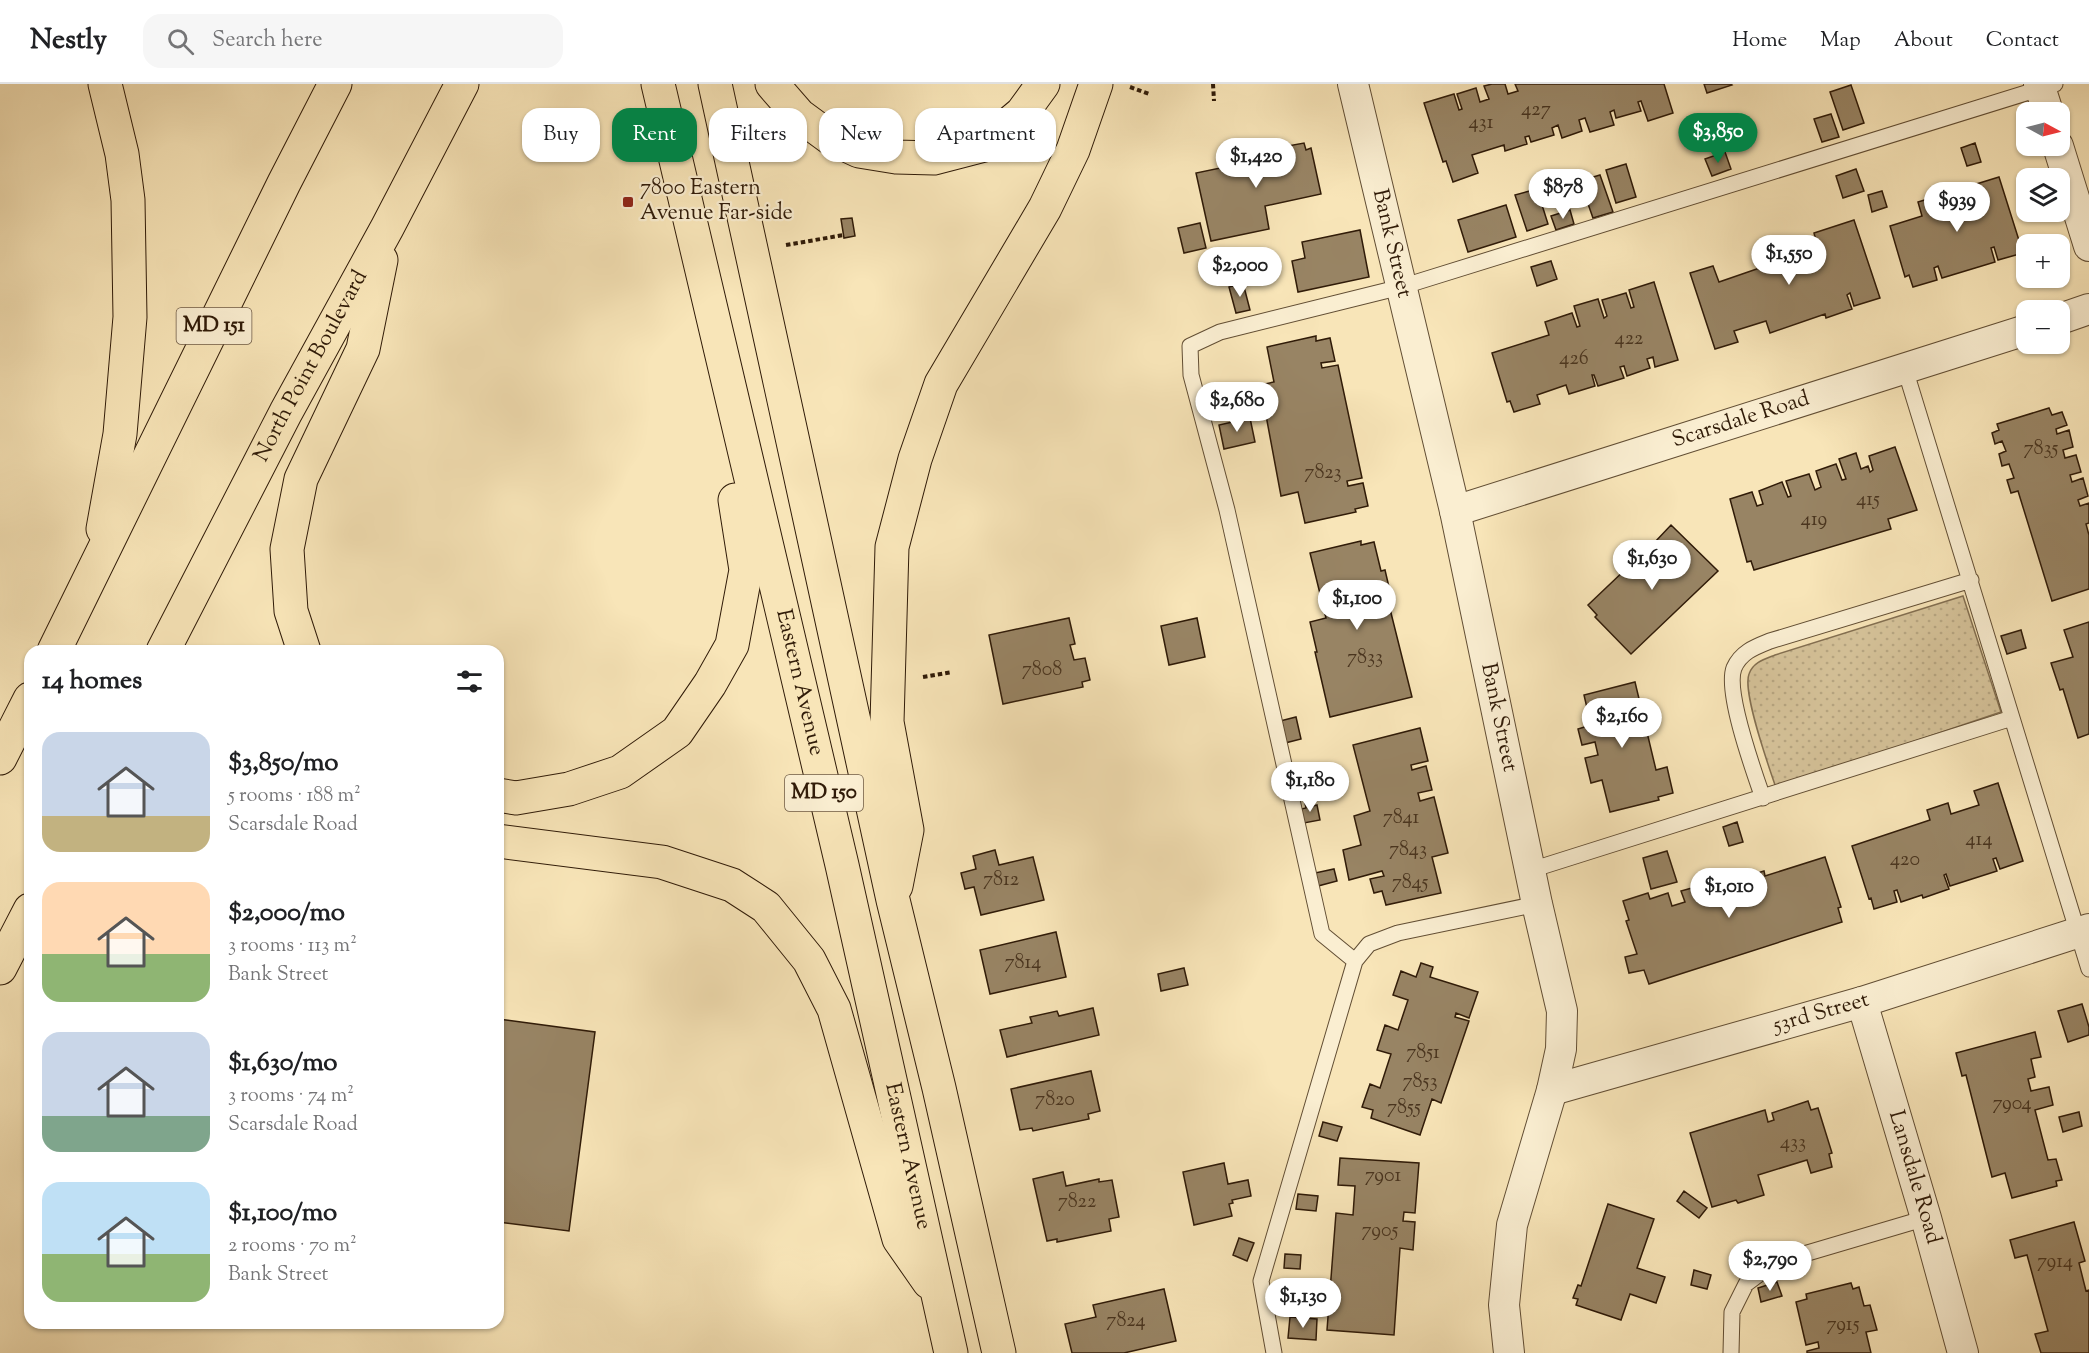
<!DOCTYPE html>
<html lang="en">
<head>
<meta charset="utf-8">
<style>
	body { margin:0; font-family:"Sorts Mill Goudy",serif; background:#f6f6f6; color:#202124; height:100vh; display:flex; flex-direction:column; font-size:22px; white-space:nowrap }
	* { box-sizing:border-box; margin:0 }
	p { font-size:20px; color:#757577 }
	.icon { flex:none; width:33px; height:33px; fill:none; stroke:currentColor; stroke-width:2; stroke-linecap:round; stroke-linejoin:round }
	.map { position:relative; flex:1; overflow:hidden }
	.side { position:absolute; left:24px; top:561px; width:480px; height:684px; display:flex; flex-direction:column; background:#fff; border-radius:18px; box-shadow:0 2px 4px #0004 }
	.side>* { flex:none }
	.guide { position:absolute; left:522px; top:24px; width:570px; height:54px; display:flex; gap:12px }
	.needle { width:39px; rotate:97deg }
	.tools { position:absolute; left:2016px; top:18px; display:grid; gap:12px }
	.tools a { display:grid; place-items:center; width:54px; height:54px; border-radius:12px; background:#fff; box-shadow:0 2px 4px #0004; font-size:30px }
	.price { position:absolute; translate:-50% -51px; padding:0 14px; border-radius:21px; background:#fff; color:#222; font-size:20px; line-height:39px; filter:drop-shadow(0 2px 3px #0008) }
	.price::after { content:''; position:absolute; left:50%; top:36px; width:18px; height:14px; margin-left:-9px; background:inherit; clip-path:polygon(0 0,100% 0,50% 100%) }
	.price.on { background:#0b8043; color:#fff }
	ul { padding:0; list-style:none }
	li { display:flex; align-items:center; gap:18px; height:150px; padding:0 18px }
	li span { display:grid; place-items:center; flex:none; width:168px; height:120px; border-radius:18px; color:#555 }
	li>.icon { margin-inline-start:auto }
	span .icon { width:72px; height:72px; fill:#fffc; stroke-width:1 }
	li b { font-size:26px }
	h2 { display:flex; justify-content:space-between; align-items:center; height:72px; padding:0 18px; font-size:26px }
	.tag { padding:0 21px; border-radius:18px; background:#fff; box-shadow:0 2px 4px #0004; font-size:21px; line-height:54px }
	.tag.on { background:#0b8043; color:#fff }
	header { display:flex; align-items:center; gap:36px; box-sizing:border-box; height:84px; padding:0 30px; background:#fff; border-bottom:2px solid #e0e0e0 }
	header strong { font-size:28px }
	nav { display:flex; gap:33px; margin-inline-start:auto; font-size:21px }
	.search { width:420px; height:54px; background:#f6f6f6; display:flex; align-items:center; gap:15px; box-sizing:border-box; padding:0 21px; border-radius:18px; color:#757577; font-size:22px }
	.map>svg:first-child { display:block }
	.grass { fill:url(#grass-dots); stroke:#836f51; stroke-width:1.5 }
	.building { fill:#988464; stroke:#301b08; stroke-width:1.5 }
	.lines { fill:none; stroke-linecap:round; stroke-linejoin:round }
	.lane-casing { stroke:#624e34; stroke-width:17 }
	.street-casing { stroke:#624e34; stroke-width:32 }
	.primary-casing { stroke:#301b08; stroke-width:35 }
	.path { stroke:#301b08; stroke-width:4; stroke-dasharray:4.5 3; stroke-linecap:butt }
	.lane { stroke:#faeed1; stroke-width:15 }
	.street { stroke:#faeed1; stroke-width:30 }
	.primary { stroke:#f8e5b8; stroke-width:33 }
	.poi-dot { fill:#8f2418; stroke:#faeed1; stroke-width:2 }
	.labels { text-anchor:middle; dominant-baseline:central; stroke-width:4.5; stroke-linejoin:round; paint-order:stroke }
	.number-label { font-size:20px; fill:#4a351f }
	.shield { fill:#faeed1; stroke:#6d5a44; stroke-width:1.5 }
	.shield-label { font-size:21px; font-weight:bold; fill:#301b08 }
	.poi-label { font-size:22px; fill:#301b08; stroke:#faeed1; text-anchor:start }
	.street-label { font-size:22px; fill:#301b08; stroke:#faeed1 }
</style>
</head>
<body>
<header>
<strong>Nestly</strong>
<div class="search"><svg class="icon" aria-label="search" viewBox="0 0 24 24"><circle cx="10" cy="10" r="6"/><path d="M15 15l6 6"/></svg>Search here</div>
<nav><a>Home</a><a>Map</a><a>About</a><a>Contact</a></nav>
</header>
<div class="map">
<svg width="2089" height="1269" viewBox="0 0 2089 1269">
	<defs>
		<pattern id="grass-dots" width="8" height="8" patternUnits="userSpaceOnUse" patternTransform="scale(1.5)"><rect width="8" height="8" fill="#d6c39a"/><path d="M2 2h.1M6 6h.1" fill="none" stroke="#b8a783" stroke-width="1.8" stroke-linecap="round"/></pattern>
	</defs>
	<rect width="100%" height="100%" fill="#f8e5b8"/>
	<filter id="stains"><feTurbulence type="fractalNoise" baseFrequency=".00333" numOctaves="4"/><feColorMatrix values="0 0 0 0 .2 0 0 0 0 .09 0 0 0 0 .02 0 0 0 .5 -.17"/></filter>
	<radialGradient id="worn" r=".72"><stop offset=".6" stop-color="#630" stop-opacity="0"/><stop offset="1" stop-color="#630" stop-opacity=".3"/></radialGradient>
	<path class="grass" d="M1963,512l38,116 -225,76c-7,-21 -34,-96 -27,-114 4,-12 16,-15 26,-19z"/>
	<path class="building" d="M1492,0h13l3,10 10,-3 -3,-7h149l9,29 -25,8 -7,-20 -3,1 3,9 -25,7 -2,-8 -4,2 4,13 -24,7 -5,-14 -6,2 3,11 -20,7 -4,-13 -6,3 2,7 -23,7 -2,-6 -4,1 2,7 -22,7 -1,-6 -32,10 6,18 -25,9 -7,-21 -3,1 -19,-59 30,-9 5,16 3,-1 -5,-15 19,-6 4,14 9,-3 -5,-13z
		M1704,0h27l1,1 -25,8z
		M1851,1l13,38 -21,7 -13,-38z
		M1831,30l8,23 -17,5 -8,-23z
		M1274,56l4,17 6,-1 -2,-9 22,-4 2,7 5,-2 10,46 -56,12 4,23 -58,12 -15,-68 63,-13 -4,-16z
		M1975,59l6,19 -14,4 -6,-18z
		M1725,68l6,17 -19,7 -7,-17z
		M1626,80l10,33 -20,6 -10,-33z
		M1856,85l8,22 -21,7 -7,-22z
		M1600,91l13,37 -20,6 -13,-37z
		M1999,93l24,76 -25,7 -4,-13 -3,1 4,14 -53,16 -4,-12 -4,2 3,12 -24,7 -4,-12 -4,2 -15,-51 32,-10 -4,-14z
		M1537,105l11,35 -21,7 -12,-36z
		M1882,107l5,16 -15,5 -4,-17z
		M1506,121l10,32 -48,15 -10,-32z
		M1570,126l4,14 -18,6 -5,-14z
		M852,134l3,18 -11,2 -3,-19z
		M1854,136l26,78 -26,8 -4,-13 -3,2 5,14 -26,9 -1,-4 -55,19 -4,-12 -32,10 4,11 -23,7 -25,-76 23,-7 6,16 58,-20 -5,-15 26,-8 1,3 16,-5 -1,-4z
		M1200,139l6,25 -22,5 -6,-25z
		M1360,146l9,47 -71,15 -6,-31 13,-3 -3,-16z
		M1551,177l6,18 -20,7 -6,-19z
		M1654,198l24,78 -23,7 -2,-10 -6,2 3,9 -23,8 -3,-10 -4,1 4,11 -26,8 -4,-11h-2l3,11 -26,8 -3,-9 -29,10 3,9 -26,8 -4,-11 -3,1 -15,-49 57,-18 -4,-13 27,-9 5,14 3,-1 -6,-20 24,-7 6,19 3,-2 -5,-16 24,-7 5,15 3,-1 -5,-17z
		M1243,199l7,27 -14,3 -7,-26z
		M1316,252v5l14,-3 5,23 -14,2 1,5 16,-3 24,113 -15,3 1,5 15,-3 5,23 -13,3 1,3 -51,11 -7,-31 -17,4 -16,-86 -4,1 -6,-25 19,-4 -7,-35z
		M2049,324l3,7 10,-3 5,13 -11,4 1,5 12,-4 4,17 -10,3 2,8 11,-3 5,17 -11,3 2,7 11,-4 5,18 -10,4 2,6 9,-3v20l-3,1 3,11v54l-37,12 -34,-110 -7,2 -4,-13 7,-2 -5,-14 -7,2 -3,-12 7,-3 -4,-10 -7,3 -3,-11 7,-3 -2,-6z
		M1250,334l5,24 -31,7 -5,-24z
		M1895,363l22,63 -29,9 3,10 -137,41 -3,-9 -4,1 -17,-63 22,-7 5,14 6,-2 -4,-13 23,-9 6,15 3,-1 -5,-15 23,-7 6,16 6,-3 -5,-16 20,-7 6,16 4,-1 -7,-20 17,-6 5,16 7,-3 2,6 3,-2 -4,-14z
		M1671,441l47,46 -87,83 -36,-37 2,-2 -9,-10 41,-39 10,11 24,-24 -9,-10z
		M1361,457v4l13,-3 7,29 4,-1 7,30 -4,1 24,96 -82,20 -15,-65h2l-7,-30 16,-4 -16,-65z
		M1069,534l6,26 -5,1 4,15 11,-2 5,22 -8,2 1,5 -80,17 -14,-69z
		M1197,534l8,39 -36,8 -8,-39z
		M2089,538v112l-11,4 -15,-49 -3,1 -9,-27 22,-6 -9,-27z
		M2021,546l5,18 -19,6 -6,-18z
		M1635,598l21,88 11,-3 6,26 -15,4 1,3 -49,12 -8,-32 -11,3 -6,-25 13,-3 -3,-13 -13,3 -4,-16 13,-4 -7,-30z
		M1296,633l5,22 -16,4 -5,-22z
		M1420,644l8,33 -17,4 1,5 14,-4 6,24 -14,3 2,8 14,-4 14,56 -16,4 9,36 -55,12 -4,-14 -8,2 -4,-14 14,-3 -2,-5 -33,9 -6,-30 18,-5 -7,-29 16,-5 -17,-66z
		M1998,699l25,78 -23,8 -4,-11 -3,1 4,12 -47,15 -4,-12 -2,1 5,14 -26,9 -1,-3 -21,7 -4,-12 -3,1 3,11 -23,7 -3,-11 -2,1 -17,-53 78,-26 -3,-10 21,-7 3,11 28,-9 -5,-14z
		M1312,717l1,5 4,-1 3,15 -16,3 -3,-14 5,-1 -1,-5z
		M1737,738l6,20 -14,4 -6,-19z
		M995,766l4,15 34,-8 11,43 -63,15 -7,-28 -9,2 -4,-16 15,-4 -3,-13z
		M1667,767l10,31 -26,7 -8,-31z
		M1825,773l16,50 -3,1 4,14 -193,62 -5,-14 -15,3 -4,-16 12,-3 -11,-33 3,-1 -6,-19 25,-8 2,6 18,-6 4,13 13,-4 -4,-11 43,-12 2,10 13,-4 -1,-6 26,-8 1,5z
		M1334,785l3,12 -19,5 -3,-13z
		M1056,848l10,45 -76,17 -10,-44z
		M1421,879l12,4 -3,10 48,15 -9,26 -13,-5 -1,4 14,4 -28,82 -9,-4 -12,36 -49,-17 2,-8 -11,-3 8,-23 10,4 11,-34 -14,-4 8,-25 13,5 10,-30 -15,-5 8,-24 15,6z
		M1184,884l4,17 -27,6 -3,-17z
		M2082,920l7,23v8l-21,7 -10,-31z
		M1093,924l6,27 -92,22 -7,-27 32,-7 -2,-6 27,-6 2,5z
		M498,935l97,13 -26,199 -71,-9z
		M2035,948l6,25 -10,2 4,18 -7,2 3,12 18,-4 4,18 -18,5 13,50 8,-1 6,21 -6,1 1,5 -45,12 -7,-25 -13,4 -26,-102 -4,1 -6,-23z
		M1091,987l9,40 -12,3 1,5 -56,12 -1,-3 -12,2 -9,-41z
		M1808,1017l3,9 7,-2 14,45 -3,1 3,13 -21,6 -4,-13 -49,15 6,20 -26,8 -2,-3 -24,7 -22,-74 75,-23 3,12 6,-2 -2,-7z
		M2079,1028l3,14 -19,6 -4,-15z
		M1323,1038l19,5 -5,14 -18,-5z
		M1340,1074l79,5 -4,50 -11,-1 -1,9 12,1 -2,28 -13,-2 -6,87 -67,-5 9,-117 17,2 2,-29 -17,-1z
		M1224,1079l4,21 20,-4 3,16 -19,4 1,3 -4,1 3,12 -38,9 -11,-53z
		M1063,1088l3,14 33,-7v3l13,-2 7,37 -10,2 2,12 -54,11v-3l-10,2 -14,-62z
		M1684,1107l23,17 -8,10 -22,-17z
		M1298,1110l20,2 -2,15 -20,-2z
		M1608,1120l46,15 -17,49 28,9 -9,26 -26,-9 -9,26 -45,-15 2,-6 -5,-1 5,-13 3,1z
		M2074,1138l11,39 -6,2 7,28 3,-1v63h-48l-6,-19 13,-3 -21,-76 -12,3 -5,-18z
		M1239,1154l15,5 -7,18 -14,-6z
		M1285,1170l16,1 -1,14 -16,-1z
		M1694,1186l17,5 -4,14 -16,-4z
		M1777,1198l5,14 -21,6 -3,-14z
		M1851,1199l2,6 6,-2 5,19 6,-1 7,25 -11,2 5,21h-64v-2l12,-3 -1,-6 -12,3 -10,-43 11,-3 -1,-5z
		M1164,1205l12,52 -52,12h-52l-7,-29 31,-7 -3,-12z
		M1290,1233l27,2 -1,21 -28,-2z"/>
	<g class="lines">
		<g class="lane-casing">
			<path id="lane" d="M1905,285l184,600
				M1763,714c-9,-26 -38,-106 -29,-130 7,-16 21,-21 36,-27l201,-61
				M1531,786l481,-152
				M1355,877l14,-17 29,-11 139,-29
				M1274,1269l-13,-72 94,-320 -33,-27 -95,-424 -36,-135 -1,-29 30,-14 181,-45 654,-203
				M1731,1269l1,-41 14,-28 24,-18 24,-9 132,-39"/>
		</g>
		<g class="street-casing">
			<g id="street">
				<path id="s1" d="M1353,0l102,427 82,393 25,107 -1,38 -9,41 -40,135 -8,80 5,48"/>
				<path d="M2039,0l9,28"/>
				<path d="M2058,62l31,100"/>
				<path d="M2060,235l29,-10"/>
				<path id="s2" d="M1455,427l571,-181"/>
				<path id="s3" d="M1862,918l64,216 37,135"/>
				<path id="s4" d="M1552,1006l310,-88 227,-73"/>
			</g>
		</g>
		<g class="primary-casing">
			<g id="primary">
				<path id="s5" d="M658,0l184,781 109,488"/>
				<path d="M715,0l178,816 46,188 60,265"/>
				<path d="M772,0l27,31 30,22 30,14 37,6 38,1 50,-13 38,-32 21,-29"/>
				<path d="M103,445l17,-95 10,-117 -2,-117 -6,-46 -17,-70"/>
				<path d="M54,567l230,-468 51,-99"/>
				<path id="s6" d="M163,567l123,-239 101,-184 75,-144"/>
				<path d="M304,567l-13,-40 -4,-62 14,-70 62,-130 18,-89"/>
				<path d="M0,674l30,-59"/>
				<path d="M498,711l18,3 53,-9 51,-17 57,-40 33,-48 22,-39 14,-75 -11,-70"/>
				<path d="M498,757l164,21 70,23 34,22 43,53 25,49 65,230 30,43"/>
				<path d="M896,802l11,-56 -20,-108 5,-175 23,-88 26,-75 104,-176 28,-58 23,-66"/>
				<path d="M0,884l30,-58"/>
			</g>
		</g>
		<path class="path" d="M1213,0l1,17
			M1130,3l19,7
			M786,161l58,-10
			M923,593l29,-5"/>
		<use href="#lane" class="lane"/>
		<use href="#street" class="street"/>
		<use href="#primary" class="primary"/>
	</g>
	<rect class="poi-dot" x="622" y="112" width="12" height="12" rx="3"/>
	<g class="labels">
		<g class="number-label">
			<text x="1536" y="26">427</text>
			<text x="1481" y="39">431</text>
			<text x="1629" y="255">422</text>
			<text x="1574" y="275">426</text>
			<text x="2041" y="365">7835</text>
			<text x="1323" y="389">7823</text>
			<text x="1868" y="416">415</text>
			<text x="1814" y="436">419</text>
			<text x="1365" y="574">7833</text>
			<text x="1042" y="586">7808</text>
			<text x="1401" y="734">7841</text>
			<text x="1979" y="756">414</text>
			<text x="1408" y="766">7843</text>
			<text x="1905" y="776">420</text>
			<text x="1001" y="796">7812</text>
			<text x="1410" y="799">7845</text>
			<text x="1023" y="879">7814</text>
			<text x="1423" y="969">7851</text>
			<text x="1420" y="998">7853</text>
			<text x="1055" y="1016">7820</text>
			<text x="2012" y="1020">7904</text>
			<text x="1404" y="1024">7855</text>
			<text x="1793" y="1059">433</text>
			<text x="1383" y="1092">7901</text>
			<text x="1077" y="1118">7822</text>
			<text x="1380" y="1147">7905</text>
			<text x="2055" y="1178">7914</text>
			<text x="1126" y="1237">7824</text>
			<text x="1843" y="1241">7915</text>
		</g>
		<g class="shield">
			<rect x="176.5" y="224" width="75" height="36" rx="4.5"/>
			<rect x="785" y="691" width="78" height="36" rx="4.5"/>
		</g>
		<g class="shield-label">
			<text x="214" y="242">MD 151</text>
			<text x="824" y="709">MD 150</text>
		</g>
		<g class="poi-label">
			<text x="640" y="105">7800 Eastern<tspan x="640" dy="25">Avenue Far-side</tspan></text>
		</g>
		<g class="street-label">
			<text stroke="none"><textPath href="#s1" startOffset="164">Bank Street</textPath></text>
			<text stroke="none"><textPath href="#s6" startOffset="321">North Point Boulevard</textPath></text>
			<text stroke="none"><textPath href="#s2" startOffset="300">Scarsdale Road</textPath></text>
			<text stroke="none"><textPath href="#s5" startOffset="615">Eastern Avenue</textPath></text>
			<text stroke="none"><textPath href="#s1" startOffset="650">Bank Street</textPath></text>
			<text stroke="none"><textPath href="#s4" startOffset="280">53rd Street</textPath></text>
			<text stroke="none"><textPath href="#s5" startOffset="1101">Eastern Avenue</textPath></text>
			<text stroke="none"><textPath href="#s3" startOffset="183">Lansdale Road</textPath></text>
		</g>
	</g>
	<rect width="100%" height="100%" filter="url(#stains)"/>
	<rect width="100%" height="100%" fill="url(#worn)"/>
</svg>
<div class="tools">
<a><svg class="needle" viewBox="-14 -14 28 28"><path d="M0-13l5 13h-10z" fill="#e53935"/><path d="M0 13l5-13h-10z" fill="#757577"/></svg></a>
<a><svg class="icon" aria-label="layers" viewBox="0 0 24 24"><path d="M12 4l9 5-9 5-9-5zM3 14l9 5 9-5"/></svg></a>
<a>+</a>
<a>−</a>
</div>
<b class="price on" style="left:1718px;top:80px">$3,850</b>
<b class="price" style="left:1256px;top:105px">$1,420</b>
<b class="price" style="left:1563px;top:136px">$878</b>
<b class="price" style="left:1957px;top:149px">$939</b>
<b class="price" style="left:1789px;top:202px">$1,550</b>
<b class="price" style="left:1240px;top:214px">$2,000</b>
<b class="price" style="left:1237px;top:349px">$2,680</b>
<b class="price" style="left:1652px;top:507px">$1,630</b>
<b class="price" style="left:1357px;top:547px">$1,100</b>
<b class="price" style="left:1622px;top:665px">$2,160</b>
<b class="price" style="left:1310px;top:729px">$1,180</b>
<b class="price" style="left:1729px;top:835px">$1,010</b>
<b class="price" style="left:1770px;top:1208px">$2,790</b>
<b class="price" style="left:1303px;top:1245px">$1,130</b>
<div class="guide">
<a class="tag">Buy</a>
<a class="tag on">Rent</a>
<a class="tag">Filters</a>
<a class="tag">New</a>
<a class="tag">Apartment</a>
</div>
<section class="side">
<h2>14 homes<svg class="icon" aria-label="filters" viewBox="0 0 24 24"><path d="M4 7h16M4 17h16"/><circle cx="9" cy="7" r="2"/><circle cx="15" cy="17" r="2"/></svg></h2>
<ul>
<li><span style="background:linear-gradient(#c9d6e8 70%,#c2b280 0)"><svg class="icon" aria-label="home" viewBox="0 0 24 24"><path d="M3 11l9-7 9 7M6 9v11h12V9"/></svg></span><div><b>$3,850/mo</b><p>5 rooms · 188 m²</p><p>Scarsdale Road</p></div></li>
<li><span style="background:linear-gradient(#ffd9b3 60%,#8fb573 0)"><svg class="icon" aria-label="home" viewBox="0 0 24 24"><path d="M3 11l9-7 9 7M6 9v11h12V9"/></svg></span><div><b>$2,000/mo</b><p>3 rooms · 113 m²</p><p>Bank Street</p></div></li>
<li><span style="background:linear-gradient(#c9d6e8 70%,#7fa58c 0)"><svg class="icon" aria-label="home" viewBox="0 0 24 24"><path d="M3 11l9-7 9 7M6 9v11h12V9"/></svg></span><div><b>$1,630/mo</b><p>3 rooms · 74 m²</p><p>Scarsdale Road</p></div></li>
<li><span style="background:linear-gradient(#bfe0f5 60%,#8fb573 0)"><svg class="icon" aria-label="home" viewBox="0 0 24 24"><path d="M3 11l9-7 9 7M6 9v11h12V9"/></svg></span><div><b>$1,100/mo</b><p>2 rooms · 70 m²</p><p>Bank Street</p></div></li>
</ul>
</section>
</div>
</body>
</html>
